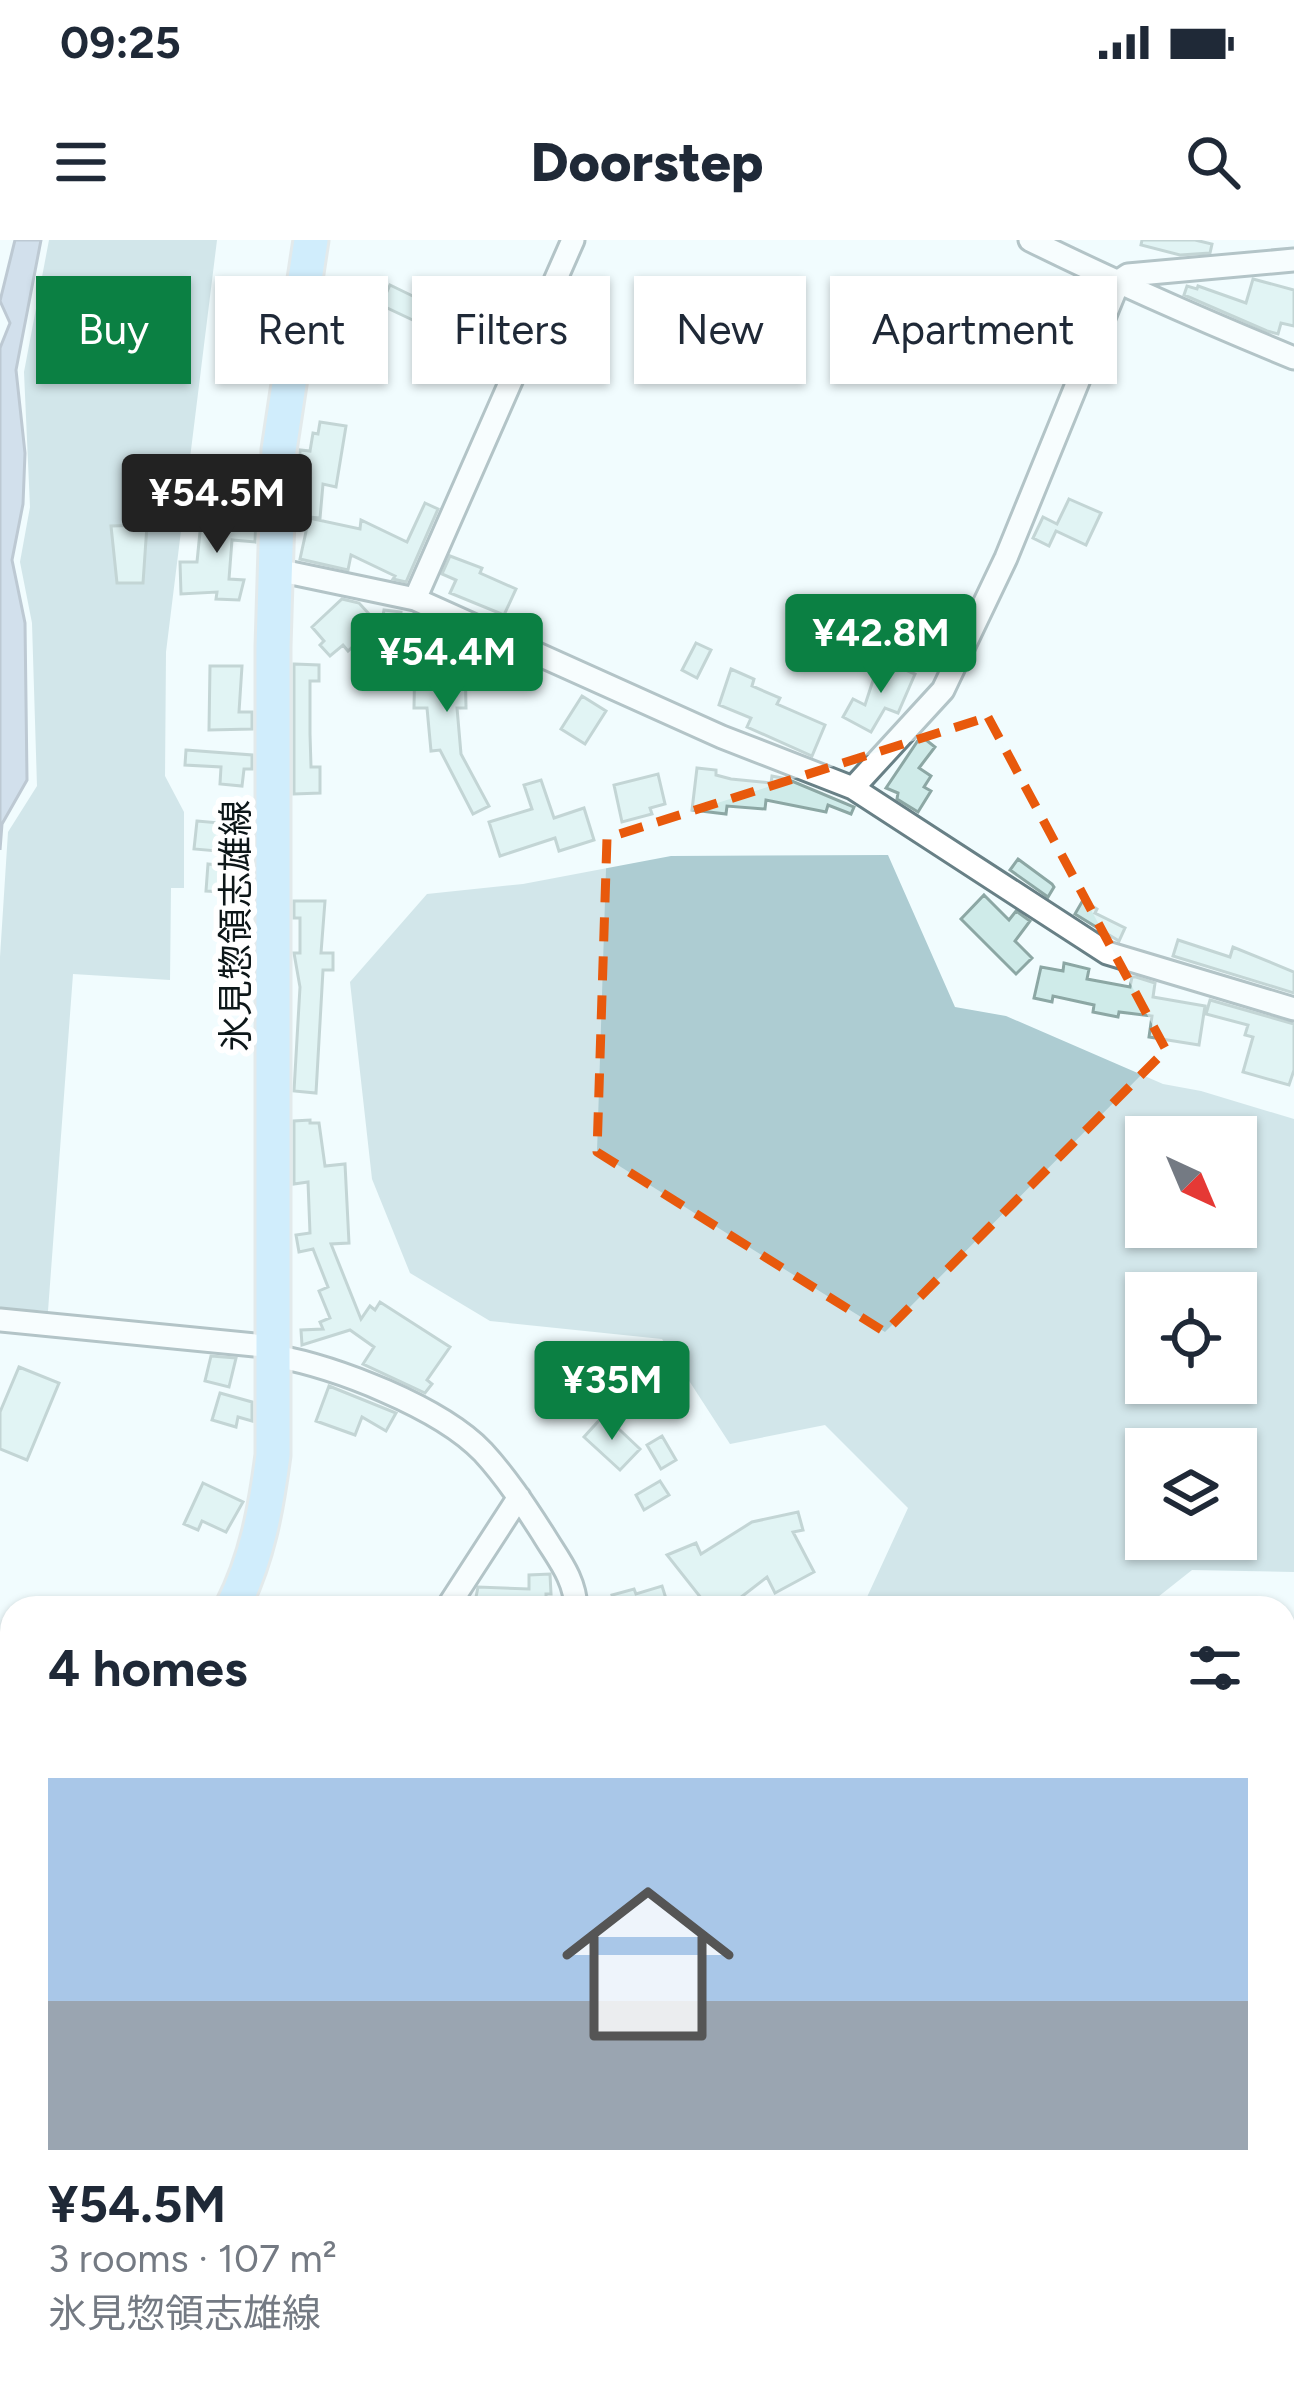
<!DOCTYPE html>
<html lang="en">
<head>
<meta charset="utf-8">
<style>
	body { margin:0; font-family:Figtree,"Noto Sans JP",sans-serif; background:#f2f2f3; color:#1f2937; height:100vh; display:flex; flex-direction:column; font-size:45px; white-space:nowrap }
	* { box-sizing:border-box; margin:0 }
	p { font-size:39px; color:#747a83 }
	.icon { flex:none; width:66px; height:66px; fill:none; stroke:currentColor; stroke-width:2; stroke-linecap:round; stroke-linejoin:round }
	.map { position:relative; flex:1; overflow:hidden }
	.side { position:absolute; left:0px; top:1356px; width:1296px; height:807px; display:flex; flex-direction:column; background:#fff; border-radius:36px 36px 0 0; box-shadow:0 3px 9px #0004 }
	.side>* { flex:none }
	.top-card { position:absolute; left:36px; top:36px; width:1224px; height:108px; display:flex; gap:24px }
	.needle { width:78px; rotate:136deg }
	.fabs { position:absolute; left:1125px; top:876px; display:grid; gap:24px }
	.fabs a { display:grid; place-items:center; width:132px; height:132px; border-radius:0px; background:#fff; box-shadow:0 3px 9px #0004; font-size:60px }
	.price { position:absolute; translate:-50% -102px; padding:0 27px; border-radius:12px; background:#0b8043; color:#fff; font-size:39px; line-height:78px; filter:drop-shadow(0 3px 6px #0008) }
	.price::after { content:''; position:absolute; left:50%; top:72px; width:36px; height:27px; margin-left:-18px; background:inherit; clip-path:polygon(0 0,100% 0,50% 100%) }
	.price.on { background:#222; color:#fff }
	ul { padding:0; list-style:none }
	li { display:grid; align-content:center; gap:24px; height:636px; padding:0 48px }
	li+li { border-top:3px solid #e0e1e3 }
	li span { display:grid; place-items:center; height:372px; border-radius:0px; color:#555 }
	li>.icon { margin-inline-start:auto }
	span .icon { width:216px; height:216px; fill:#fffc; stroke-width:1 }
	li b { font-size:51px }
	h2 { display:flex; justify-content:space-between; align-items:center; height:144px; padding:0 48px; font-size:51px }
	.chip { padding:0 42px; border-radius:0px; background:#fff; box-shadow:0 3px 9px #0004; font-size:42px; line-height:108px }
	.chip.on { background:#0b8043; color:#fff }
	.status { display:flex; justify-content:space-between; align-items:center; height:84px; padding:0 60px; background:#fff; direction:ltr }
	.status svg { height:33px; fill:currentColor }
	header { display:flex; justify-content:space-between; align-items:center; height:156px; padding:0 48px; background:#fff; font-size:54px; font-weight:800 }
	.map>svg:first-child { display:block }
	.green { fill:#adccd2; fill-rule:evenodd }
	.water { fill:#aebfd8; stroke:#7e8d9f; stroke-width:3 }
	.building { fill:#cfebe9; stroke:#8ca7a4; stroke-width:3 }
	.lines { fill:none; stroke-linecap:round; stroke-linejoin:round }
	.minor-casing { stroke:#688086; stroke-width:27 }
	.primary-casing { stroke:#d3d5d6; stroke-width:39 }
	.minor { stroke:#fff; stroke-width:21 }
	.primary { stroke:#a8dcfa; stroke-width:33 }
	.marked { fill:none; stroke:#e8590c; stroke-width:9; stroke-dasharray:24 15; stroke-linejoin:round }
	.labels { text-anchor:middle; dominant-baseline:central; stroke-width:12; stroke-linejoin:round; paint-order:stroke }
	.street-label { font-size:36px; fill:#0d1719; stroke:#fff }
</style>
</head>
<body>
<div class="status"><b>09:25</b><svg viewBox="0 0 49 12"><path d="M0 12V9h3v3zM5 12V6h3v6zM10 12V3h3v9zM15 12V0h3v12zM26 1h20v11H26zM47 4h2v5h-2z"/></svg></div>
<header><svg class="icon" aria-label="menu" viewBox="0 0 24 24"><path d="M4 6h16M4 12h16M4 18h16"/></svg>Doorstep<svg class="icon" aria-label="search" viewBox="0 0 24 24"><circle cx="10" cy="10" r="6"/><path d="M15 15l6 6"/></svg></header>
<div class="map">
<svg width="1294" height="2161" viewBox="0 0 1294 2161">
	<rect width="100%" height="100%" fill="#f1fcfe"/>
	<path class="green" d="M49,0h168l-51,412 -1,124 19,36v76h-13l-1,92 -97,-6 -25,337 -48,-3v-351l8,-125 29,-46 -5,-163 -12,-61 10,-55 -6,-135z
		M888,615l67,152 51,9 157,68 38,7 93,28v453l-102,-2 -48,38h-282l46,-100 -83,-83 -95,19 -68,-105 -172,-18 -80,-48 -38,-94 -22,-197 77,-88 96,-10 148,-28zM1236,897v90h-90v-90zM1236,1053v90h-90v-90zM1146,1209h90v90h-90z
		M1294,1726v435h-268l8,-10h250v-418z"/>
	<path class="water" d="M15,0h26l-25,130 9,83 -2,51 -11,56 13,63 2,157 -25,44 -2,26v-502l10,-25 -10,-22z"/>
	<path class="building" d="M1142,0h53l17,4 -2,9 -30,2 -39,-10z
		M1253,39l41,11v36l-13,-3 -3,11 -11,-3 -83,-36 3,-9 10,3 1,-3 48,17z
		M390,45l35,17 -6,21 -38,-18z
		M322,69l31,12 -10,24 -25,-10z
		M231,96l34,10 -4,15 -11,-3 -1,5 -24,-6z
		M320,182l26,4 -10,61 -13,-3 -3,34 -22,-2 2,-66 10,1 3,-18 5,1z
		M1069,259l32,14 -15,32 -30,-14 -7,15 -16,-8 10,-21 14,7z
		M425,263l13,6 -32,73 -13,-3 2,-3 -44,-21 -3,15 -48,-11 9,-41 51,11 1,-9 46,22z
		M202,272l54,4 -1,26 -23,-2 -3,39 15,1 -5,20 -23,-1 1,-7 -36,2 -1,-32h17z
		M147,285l-4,58h-26l-6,-57z
		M450,316l32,12 -2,5 36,16 -12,26 -54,-22 6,-13 -14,-6z
		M342,359l17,4 22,24 3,-17 17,2 -1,9 19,-1 1,27 -57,-10 -15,14 -5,-6 -13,11 -10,-11 4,-4 -12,-14z
		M696,403l15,7 -14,28 -15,-8z
		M415,414h50l1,54h-9l4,46 28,52 -16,8 -33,-64 -9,1 -4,-43h-13z
		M880,419l35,15 -17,39 -13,-5 -14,24 -28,-15 10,-18 12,6z
		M294,424l25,1v16h-9v53l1,33h9v26l-26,1z
		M210,426h32l-3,46h13v17l-43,1z
		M731,429l23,10 -2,7 28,12 -3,6 48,21 -13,31 -65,-29 4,-9 -32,-13z
		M582,456l24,15 -21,33 -24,-15z
		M921,496l14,11 -16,21 12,8 -7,11 7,4 -13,21 -21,-13 1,-6 -12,-5z
		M186,510l66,5v14h-8l-2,17 -22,-2 1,-17 -36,-2z
		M697,528l19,2v5l15,4 40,4 1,-7 15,3 67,28 -3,7 -23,-9 -2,7 -60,-12 -1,9 -38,-3 -1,8 -34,-4z
		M658,534l7,30 -15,4 2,6 -30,8 -8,-37z
		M541,540l13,38 30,-10 10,32 -35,11 -4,-13 -55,18 -11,-34 43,-13 -8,-24z
		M197,581l23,2 -3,28 -23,-2z
		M1018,619l34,25 2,3 -6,10 -38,-27z
		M208,624l30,3 -1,16 -12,-1 -1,10 -18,-1z
		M984,655l25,25 7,-9 14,10 -15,20 17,17 -16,16 -55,-55z
		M1083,660l14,9 -2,4 30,15 -6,13 -44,-27z
		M294,661h31l-4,52h12v17h-10l-7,123 -22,-2 6,-104 -6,-34h6v-35h-6z
		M1178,700l52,17 3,-10 61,25v21l-121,-37z
		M1064,723l25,6 -2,10 43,8 2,-10h4l19,6 -2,14 52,9 -6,39 -50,-8 3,-21 -33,-4 -1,5 -25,-5 1,-7 -41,-9 -1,6 -18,-4 7,-31 22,4z
		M1210,760l84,24v46l-5,15 -46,-13 10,-35 -8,-2 3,-10 -42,-11z
		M310,880v3h9l6,43 20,-2 4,79 -18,1 30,75 9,-13 5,4 5,-8 70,45 -23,33 5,4 -7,9 -62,-29 11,-17 -24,-17 -48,15 -1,-15 22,-1 -3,-7 10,-4 -11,-27 9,-4 -15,-38 -14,3 -3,-17 14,-2 -2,-51 -14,2v-63z
		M211,1116l25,2 -7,29 -24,-6z
		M19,1127l40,16 -32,77 -27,-11v-37z
		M329,1146l67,27 -10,18 -24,-14 -7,18 -39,-14z
		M220,1153l32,9v19l-14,-4 -2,10 -24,-7z
		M604,1175l36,34 -20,21 -36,-33z
		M662,1196l14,24 -15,9 -14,-24z
		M660,1241l9,14 -25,15 -8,-15z
		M203,1243l40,19 -17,30 -24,-11 -4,9 -14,-6z
		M798,1272l5,18 -10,2 21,40 -39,21 -8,-16 -40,31h-18l-42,-53 29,-12 5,11 51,-32z
		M550,1334l1,20h-5v4l-16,1v9l-56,-1 4,-20 51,2v-14z
		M662,1346l7,22h-65l-1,-4 11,-3 -2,-6 22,-6 2,5z"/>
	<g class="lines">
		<g class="minor-casing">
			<path id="minor" d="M1030,0c87,43 174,81 264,118
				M277,330l138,29 307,138 131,51 254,165 187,56
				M415,359l158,-359
				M853,548l90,-98 63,-132 113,-277 9,-6 166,-15
				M0,1080l275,27
				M275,1116c61,11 165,51 208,96 23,25 42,54 60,82 15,25 32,44 33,74
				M447,1368l72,-111
				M1284,1682l10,-2
				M0,2014l12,1
				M227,2151l15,10
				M563,2161l42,-10"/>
		</g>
		<g class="primary-casing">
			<path id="primary" d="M232,1368c25,-49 34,-99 41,-153v-808l6,-197 32,-210
				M0,1733l12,-24"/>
		</g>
		<use href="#minor" class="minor"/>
		<use href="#primary" class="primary"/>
	</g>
	<path d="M0 0H1294V2161H0ZM988,477l178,333 -281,282 -288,-180 10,-314z" fill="#f1fcfe" fill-opacity=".55" fill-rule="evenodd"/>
	<path class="marked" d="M988,477l178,333 -281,282 -288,-180 10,-314z"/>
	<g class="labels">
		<g class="street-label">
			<text transform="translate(235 686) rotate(-90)">氷見惣領志雄線</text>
		</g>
	</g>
</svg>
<div class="fabs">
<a><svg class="needle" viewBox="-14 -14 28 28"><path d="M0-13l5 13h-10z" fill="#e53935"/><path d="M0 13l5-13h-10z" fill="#747a83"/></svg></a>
<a><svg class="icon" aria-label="locate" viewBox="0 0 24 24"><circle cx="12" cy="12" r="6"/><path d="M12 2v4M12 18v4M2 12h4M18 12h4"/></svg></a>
<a><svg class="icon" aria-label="layers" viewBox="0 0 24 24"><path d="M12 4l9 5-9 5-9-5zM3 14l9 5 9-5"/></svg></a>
</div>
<b class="price on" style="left:217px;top:316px">¥54.5M</b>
<b class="price" style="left:881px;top:456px">¥42.8M</b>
<b class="price" style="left:447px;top:475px">¥54.4M</b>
<b class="price" style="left:612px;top:1203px">¥35M</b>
<div class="top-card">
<a class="chip on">Buy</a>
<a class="chip">Rent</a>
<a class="chip">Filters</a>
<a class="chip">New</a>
<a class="chip">Apartment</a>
</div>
<section class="side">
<h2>4 homes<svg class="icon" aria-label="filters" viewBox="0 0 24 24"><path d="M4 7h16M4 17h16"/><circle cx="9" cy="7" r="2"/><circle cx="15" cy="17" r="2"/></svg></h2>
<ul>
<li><span style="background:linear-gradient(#a9c7e8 60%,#9aa5b1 0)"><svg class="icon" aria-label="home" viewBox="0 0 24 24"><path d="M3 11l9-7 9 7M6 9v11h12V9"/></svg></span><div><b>¥54.5M</b><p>3 rooms · 107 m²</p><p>氷見惣領志雄線</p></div></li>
</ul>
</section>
</div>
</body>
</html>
